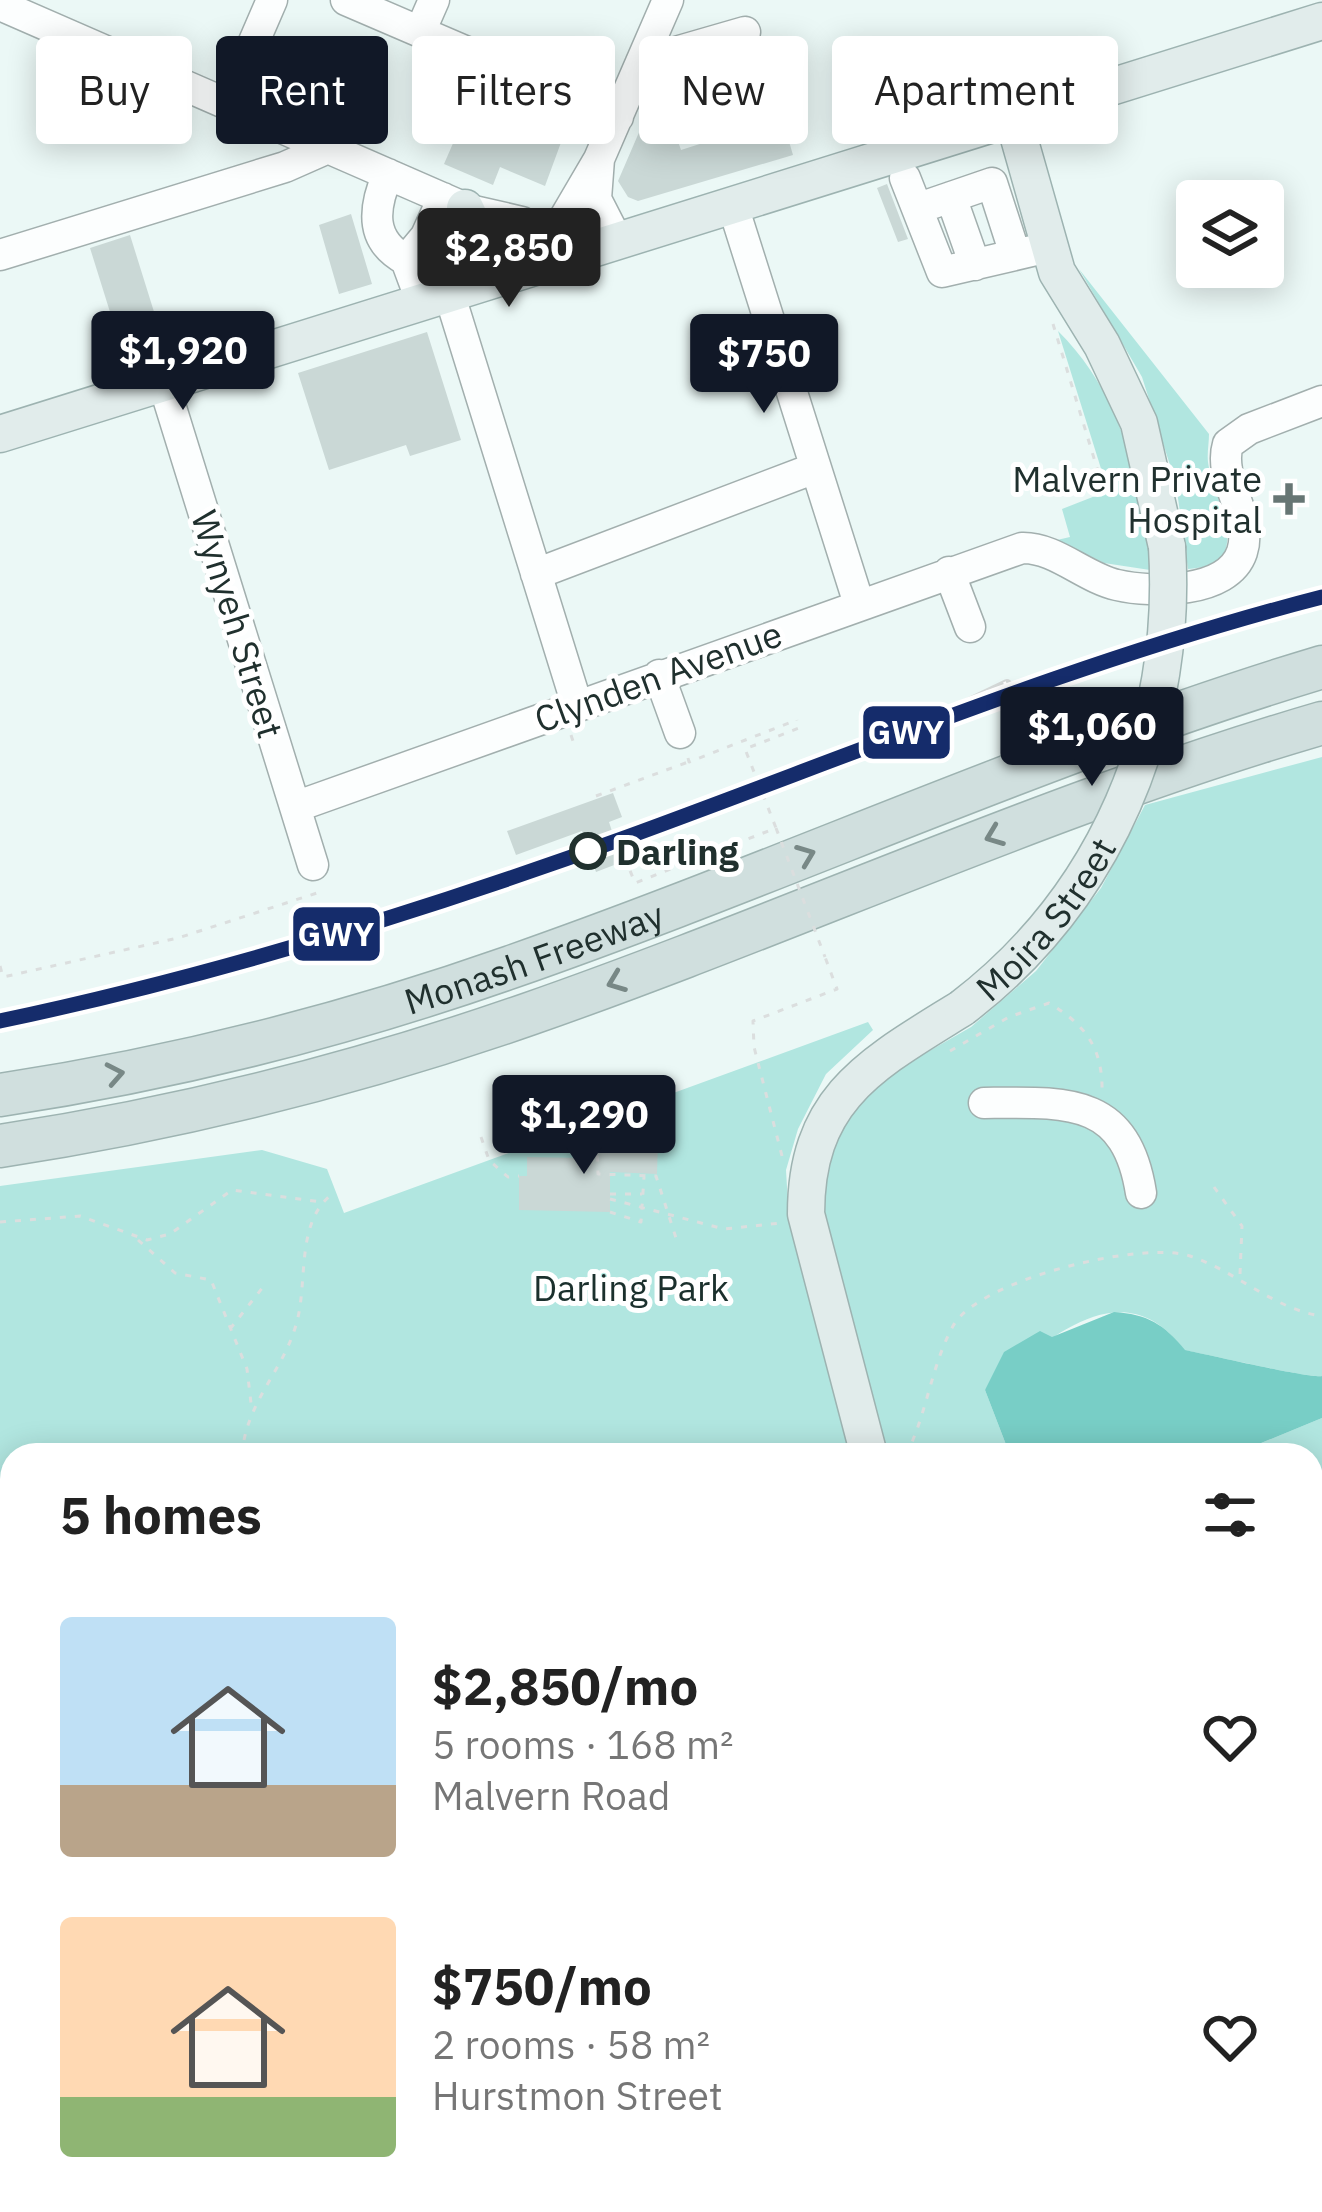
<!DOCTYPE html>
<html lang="en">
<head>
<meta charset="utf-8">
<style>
	body { margin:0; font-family:"IBM Plex Sans",sans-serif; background:#f6f6f6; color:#222; height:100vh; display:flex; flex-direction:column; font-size:45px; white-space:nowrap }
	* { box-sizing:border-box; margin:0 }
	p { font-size:39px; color:#767676 }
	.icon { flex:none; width:66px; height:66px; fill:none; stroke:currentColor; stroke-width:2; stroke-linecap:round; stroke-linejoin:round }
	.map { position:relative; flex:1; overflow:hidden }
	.drawer { position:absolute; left:0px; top:1443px; width:1323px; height:771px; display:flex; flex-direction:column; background:#fff; border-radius:36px 36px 0 0; box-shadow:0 6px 30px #0003 }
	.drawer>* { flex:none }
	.banner { position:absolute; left:36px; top:36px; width:1251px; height:108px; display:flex; gap:24px }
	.controls { position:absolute; left:1176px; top:180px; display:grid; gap:24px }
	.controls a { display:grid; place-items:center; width:108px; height:108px; border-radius:12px; background:#fff; box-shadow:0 6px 30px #0003; font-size:60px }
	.price { position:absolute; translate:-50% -102px; padding:0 27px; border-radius:12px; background:#111827; color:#fff; font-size:39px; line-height:78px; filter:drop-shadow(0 3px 6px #0008) }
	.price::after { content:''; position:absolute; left:50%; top:72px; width:36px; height:27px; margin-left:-18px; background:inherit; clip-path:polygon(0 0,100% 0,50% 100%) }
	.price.selected { background:#222; color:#fff }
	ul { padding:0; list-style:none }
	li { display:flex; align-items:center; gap:36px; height:300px; padding:0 60px }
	li span { display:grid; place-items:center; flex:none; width:336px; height:240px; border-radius:12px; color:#555 }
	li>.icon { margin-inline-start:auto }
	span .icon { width:144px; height:144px; fill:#fffc; stroke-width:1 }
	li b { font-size:51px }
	h2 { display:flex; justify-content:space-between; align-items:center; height:144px; padding:0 60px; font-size:51px }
	.tag { padding:0 42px; border-radius:12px; background:#fff; box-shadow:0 6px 30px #0003; font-size:42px; line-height:108px }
	.tag.selected { background:#111827; color:#fff }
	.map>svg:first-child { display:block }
	.green { fill:#b1e6e0 }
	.water { fill:#78cec6 }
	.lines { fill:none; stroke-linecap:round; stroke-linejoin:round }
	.stream { stroke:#78cec6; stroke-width:6 }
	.building { fill:#cad8d6 }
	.minor-casing { stroke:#a2afae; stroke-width:33 }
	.major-casing { stroke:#9db3b1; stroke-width:39 }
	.highway-casing { stroke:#9db3b1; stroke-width:45 }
	.path { stroke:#dbdede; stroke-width:3; stroke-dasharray:6 9; stroke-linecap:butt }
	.minor { stroke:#fcfefe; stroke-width:30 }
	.major { stroke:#e1eceb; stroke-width:36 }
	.highway { stroke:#d0dfde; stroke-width:42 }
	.rail-casing { stroke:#d4d8d7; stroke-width:10 }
	.rail { stroke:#fff; stroke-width:6; stroke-dasharray:18; stroke-linecap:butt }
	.major-bridge-casing { stroke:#9db3b1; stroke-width:39; stroke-linecap:butt }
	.path-bridge { stroke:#dbdede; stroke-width:3; stroke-dasharray:6 9; stroke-linecap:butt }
	.major-bridge { stroke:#e1eceb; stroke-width:36 }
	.rail-1-casing { stroke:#fff; stroke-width:24 }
	.rail-1 { stroke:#152c6b; stroke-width:15 }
	.oneway { stroke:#788886 }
	.poi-dot { fill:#677674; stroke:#fff; stroke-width:4.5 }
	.stop-dot { fill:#fff; stroke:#20302e; stroke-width:6 }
	.labels { text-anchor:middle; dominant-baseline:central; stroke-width:10; stroke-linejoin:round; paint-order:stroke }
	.poi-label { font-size:36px; fill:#20302e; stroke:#fff; text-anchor:end }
	.street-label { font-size:36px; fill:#20302e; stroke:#fff }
	.stop-label { font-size:36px; font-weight:bold; fill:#20302e; stroke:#fff; text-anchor:start }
	.park-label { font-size:36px; fill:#1b302d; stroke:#fff }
	.line-badge { stroke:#fff; stroke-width:4.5 }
	.badge-label { font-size:33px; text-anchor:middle; font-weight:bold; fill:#fff }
</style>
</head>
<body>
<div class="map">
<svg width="1322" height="2212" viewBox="0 0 1322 2212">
	<rect width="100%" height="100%" fill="#ebf8f6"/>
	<path class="green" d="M1079,269l130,165c0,9 -2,19 -1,28 5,39 51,103 -20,107l-12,-85 -34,-107z
		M1058,331c64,63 84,152 92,239l-46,-7 -47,-23 13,-3 -8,-28 46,-18z
		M1322,757v619c-10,3 -116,-22 -138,-26 -63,-85 -140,-6 -199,40l25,65h-123l-61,-217 -7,-48 7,-36 39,-66 106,-61 65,-56 65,-83 44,-83z
		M868,1022l5,8 -47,44 -28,55 -12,41 3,51 63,234h-840v360l-12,2v-631l262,-36 65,19 17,44z
		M1322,1418v206l-11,-3v-166h-79z
		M12,1842v108l-12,3v-108z"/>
	<path class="water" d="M1114,1312c33,2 50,12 71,38 20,4 127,29 137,26v42l-90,37h-222l-25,-65 19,-38 36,-21 12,6z"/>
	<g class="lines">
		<path class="stream" d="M0,1836l12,-3"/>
	</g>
	<path class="building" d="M768,70l25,85 -155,46 -10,-4 -10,-16 41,-95 22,64 53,-17 -15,-49z
		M481,79l89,39 -25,68 -45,-19 -7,18 -49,-21z
		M887,184l21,55 -10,3 -21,-54z
		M351,214l21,70 -33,10 -20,-69z
		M130,235l35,112 -40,13 -35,-112z
		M427,332l34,108 -51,16 -4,-11 -77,25 -31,-97z
		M613,793l9,24 -13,5 13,40 -26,10 -14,-41 -66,24 -9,-24z
		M604,1139l54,2 -1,33 -47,-2v40l-91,-2v-34h8v-19l60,1v-7h16z"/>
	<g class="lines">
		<g class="minor-casing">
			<path id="minor" d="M346,0l272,117
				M0,5l470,205 52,12 45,33
				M420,32l14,-32
				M641,62l104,-30
				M227,104l45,-104
				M599,159l-3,40 21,41
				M388,174c-15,34 -19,66 18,86
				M905,178l37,94 107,-25
				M951,197l24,68
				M733,206l126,398
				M919,208l73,-25 22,68
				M470,210l61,56
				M0,255l285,-88 43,-19
				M567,255l-2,-38 34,-58 69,-159
				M449,293l128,412
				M422,303l-16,-43 20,-24 17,-38
				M163,382l150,483
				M949,572l21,55
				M536,574l279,-106
				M659,675l21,58
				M295,807l727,-259c33,-1 63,30 95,37 35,8 111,9 125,-33 12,-37 -25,-71 -14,-108l21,-15 73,-28
				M984,1103c83,-1 142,-6 157,90
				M1311,1632l11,3
				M1311,1911l11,-4
				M0,1963l12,-3
				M231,2202l3,10"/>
		</g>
		<g class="major-casing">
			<path id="major" d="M1013,117l44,155 45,73 37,78 28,124
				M465,208l12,25 -10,53
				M0,434l1322,-413
				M869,1455l-63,-241c0,-117 66,-150 156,-206
				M1073,2202l3,10"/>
		</g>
		<g class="highway-casing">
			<g id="highway">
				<path id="s1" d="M0,1095c173,-26 346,-70 511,-128 272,-95 535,-217 811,-300"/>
				<path d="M0,1146c179,-27 357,-72 529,-132 266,-93 522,-212 793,-291"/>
			</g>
		</g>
		<path class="path" d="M1053,324l51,167
			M571,735l4,12
			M688,758l1,4 105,-41
			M596,796l92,-34
			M619,843l16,40 141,-55 -31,-79 54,-21 -2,-8
			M0,966l3,11 175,-39 142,-46
			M950,1051l59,-34 40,-14c37,22 54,46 53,89
			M585,1098l11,23 2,53 58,2 20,62
			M481,1137l8,23 19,17 11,-1
			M782,1156l-28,-109 -1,-26 84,-32 -12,-32
			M1214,1187l28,39 -2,48
			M610,1194h32
			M610,1199l114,30 57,-6
			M610,1212l31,10 3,-45
			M0,1222l80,-6 67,24 23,-6 62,-44 89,12
			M138,1240l37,33 36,7 36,89 4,34
			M230,1329l37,-47
			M242,1455c4,-53 40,-82 54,-130 13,-43 -2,-105 39,-133
			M906,1455c21,-41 25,-89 47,-129 25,-46 189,-86 237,-70 46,15 85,54 132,60
			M0,1801l12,-3"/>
		<use href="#minor" class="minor"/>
		<use href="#major" class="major"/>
		<use href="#highway" class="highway"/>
		<g class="rail-casing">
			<path id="rail" d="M907,732l100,-48"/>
		</g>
		<use href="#rail" class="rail"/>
		<g class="major-bridge-casing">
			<g id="major-bridge">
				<path id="s2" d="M962,1008c145,-111 216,-281 205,-461"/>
			</g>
		</g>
		<path class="path-bridge" d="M776,828l49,129"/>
		<use href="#major-bridge" class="major-bridge"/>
		<g class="rail-1-casing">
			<path id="rail-1" d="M0,1021c214,-45 421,-109 627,-184 230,-84 457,-179 695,-240"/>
		</g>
		<use href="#rail-1" class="rail-1"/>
	</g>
	<defs><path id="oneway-chevron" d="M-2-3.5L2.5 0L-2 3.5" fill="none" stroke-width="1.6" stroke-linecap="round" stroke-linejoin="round" transform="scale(3)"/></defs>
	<g class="oneway">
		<use href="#oneway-chevron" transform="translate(994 836) rotate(159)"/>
		<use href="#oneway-chevron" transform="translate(806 855) rotate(-21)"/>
		<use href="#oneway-chevron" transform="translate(616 982) rotate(159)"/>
		<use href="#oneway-chevron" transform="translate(115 1074) rotate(-11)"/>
	</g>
	<path class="poi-dot" d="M1283 481h12v12h12v12h-12v12h-12v-12h-12v-12h12z"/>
	<circle class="stop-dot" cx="588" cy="851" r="16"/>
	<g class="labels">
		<g class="poi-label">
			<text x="1262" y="478">Malvern Private<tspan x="1262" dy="41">Hospital</tspan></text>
		</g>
		<g class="street-label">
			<text transform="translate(238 624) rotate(73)">Wynyeh Street</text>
			<text transform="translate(658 676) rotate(-20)">Clynden Avenue</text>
			<text stroke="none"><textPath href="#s2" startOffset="123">Moira Street</textPath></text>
			<text stroke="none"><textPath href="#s1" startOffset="552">Monash Freeway</textPath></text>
		</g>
		<g class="stop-label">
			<text x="616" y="851">Darling</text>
		</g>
		<g class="park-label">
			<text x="631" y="1287">Darling Park</text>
		</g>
	</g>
	<g class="line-badge">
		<rect x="861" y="704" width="91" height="57" rx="12" fill="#152c6b"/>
		<rect x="291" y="905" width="91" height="58" rx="12" fill="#152c6b"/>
	</g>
	<g class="badge-label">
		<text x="906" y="744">GWY</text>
		<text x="336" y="946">GWY</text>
	</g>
</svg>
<div class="controls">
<a><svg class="icon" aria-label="layers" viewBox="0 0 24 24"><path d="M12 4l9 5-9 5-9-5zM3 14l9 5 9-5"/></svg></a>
</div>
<b class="price selected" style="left:509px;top:310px">$2,850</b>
<b class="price" style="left:183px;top:413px">$1,920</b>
<b class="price" style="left:764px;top:416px">$750</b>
<b class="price" style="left:1092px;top:789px">$1,060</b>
<b class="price" style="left:584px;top:1177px">$1,290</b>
<div class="banner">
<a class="tag">Buy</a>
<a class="tag selected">Rent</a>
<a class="tag">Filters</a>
<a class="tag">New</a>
<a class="tag">Apartment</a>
</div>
<section class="drawer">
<h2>5 homes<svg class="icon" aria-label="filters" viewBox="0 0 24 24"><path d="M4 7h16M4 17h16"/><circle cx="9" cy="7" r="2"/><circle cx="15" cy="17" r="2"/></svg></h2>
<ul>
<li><span style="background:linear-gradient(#bfe0f5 70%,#b9a48a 0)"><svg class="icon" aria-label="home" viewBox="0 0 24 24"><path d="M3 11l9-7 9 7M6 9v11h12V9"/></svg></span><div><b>$2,850/mo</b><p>5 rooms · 168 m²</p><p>Malvern Road</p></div><svg class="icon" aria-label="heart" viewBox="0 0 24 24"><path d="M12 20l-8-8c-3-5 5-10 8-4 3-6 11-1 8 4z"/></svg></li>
<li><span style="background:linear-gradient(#ffd9b3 75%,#8fb573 0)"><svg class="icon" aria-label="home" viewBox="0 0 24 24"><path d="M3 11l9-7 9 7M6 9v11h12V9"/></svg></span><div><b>$750/mo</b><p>2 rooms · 58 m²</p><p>Hurstmon Street</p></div><svg class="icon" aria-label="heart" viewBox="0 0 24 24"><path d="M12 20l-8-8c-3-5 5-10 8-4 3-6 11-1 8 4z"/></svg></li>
</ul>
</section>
</div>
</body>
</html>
